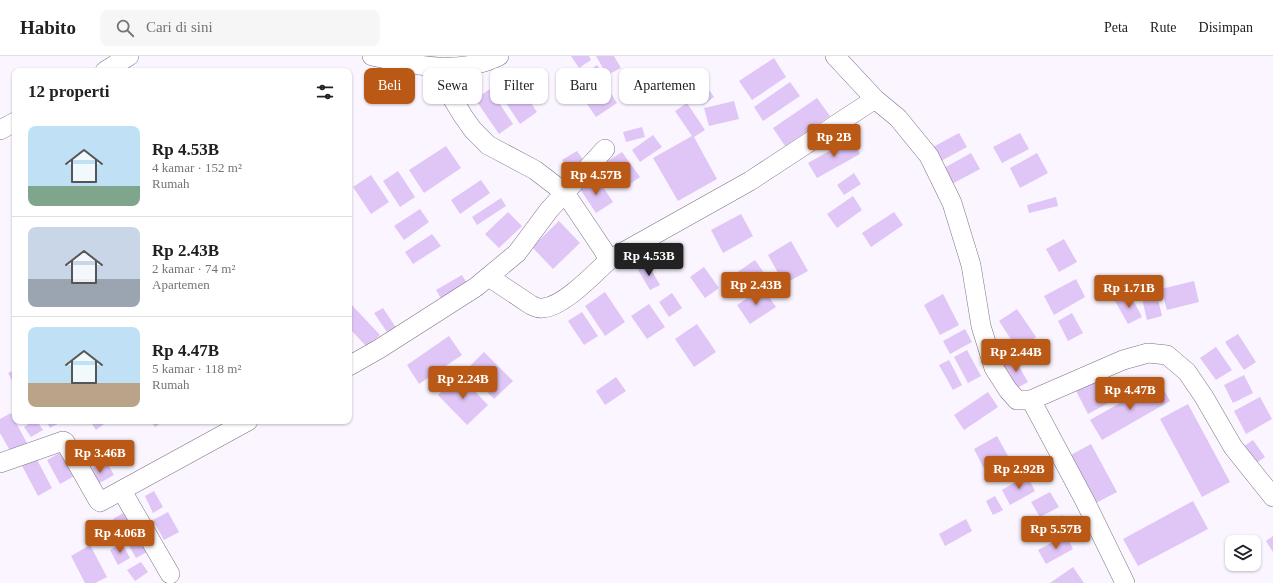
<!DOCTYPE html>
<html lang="id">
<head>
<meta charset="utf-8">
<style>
	body { margin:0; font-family:"Times New Roman",serif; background:#f6f6f6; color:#202124; height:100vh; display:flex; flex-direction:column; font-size:15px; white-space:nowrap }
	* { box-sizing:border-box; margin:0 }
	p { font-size:13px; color:#757577 }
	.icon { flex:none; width:22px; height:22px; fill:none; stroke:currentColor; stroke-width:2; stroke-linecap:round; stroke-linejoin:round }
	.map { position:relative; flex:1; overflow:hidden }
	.side { position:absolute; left:12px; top:12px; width:340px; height:356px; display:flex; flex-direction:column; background:#fff; border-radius:8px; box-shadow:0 1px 3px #0004 }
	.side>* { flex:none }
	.banner { position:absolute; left:364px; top:12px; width:380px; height:36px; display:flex; gap:8px }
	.controls { position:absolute; left:1225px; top:479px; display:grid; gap:8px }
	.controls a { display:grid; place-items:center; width:36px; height:36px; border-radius:8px; background:#fff; box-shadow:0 1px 3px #0004; font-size:20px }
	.price { position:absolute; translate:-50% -34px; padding:0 9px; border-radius:4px; background:#b95915; color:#fff; font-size:13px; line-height:26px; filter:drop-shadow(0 1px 2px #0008) }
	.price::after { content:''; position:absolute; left:50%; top:24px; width:12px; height:9px; margin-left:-6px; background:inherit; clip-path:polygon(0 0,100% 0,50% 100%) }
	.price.current { background:#222; color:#fff }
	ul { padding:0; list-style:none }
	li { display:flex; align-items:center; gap:12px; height:100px; padding:0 16px }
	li+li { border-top:1px solid #e0e0e0 }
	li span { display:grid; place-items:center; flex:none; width:112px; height:80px; border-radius:8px; color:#555 }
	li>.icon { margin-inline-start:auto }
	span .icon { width:48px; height:48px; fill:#fffc; stroke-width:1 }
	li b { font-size:17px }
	h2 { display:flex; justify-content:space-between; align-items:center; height:48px; padding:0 16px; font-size:17px }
	.tag { padding:0 14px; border-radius:8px; background:#fff; box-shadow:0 1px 3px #0004; font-size:14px; line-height:36px }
	.tag.current { background:#b95915; color:#fff }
	header { display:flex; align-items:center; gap:24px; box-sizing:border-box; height:56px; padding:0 20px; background:#fff; border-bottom:1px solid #e0e0e0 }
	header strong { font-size:19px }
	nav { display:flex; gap:22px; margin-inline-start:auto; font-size:14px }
	.search { width:280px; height:36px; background:#f6f6f6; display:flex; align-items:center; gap:10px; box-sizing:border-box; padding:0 14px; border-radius:8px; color:#757577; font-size:15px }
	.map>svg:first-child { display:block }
	.building { fill:#dfc6f7 }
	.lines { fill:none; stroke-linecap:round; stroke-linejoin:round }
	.minor-casing { stroke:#7a7381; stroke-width:20 }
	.minor { stroke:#fff; stroke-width:19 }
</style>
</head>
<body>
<header>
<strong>Habito</strong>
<div class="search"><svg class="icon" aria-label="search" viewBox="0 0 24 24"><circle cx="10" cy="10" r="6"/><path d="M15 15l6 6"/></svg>Cari di sini</div>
<nav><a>Peta</a><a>Rute</a><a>Disimpan</a></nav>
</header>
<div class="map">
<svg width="1273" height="527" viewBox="0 0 1273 527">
	<rect width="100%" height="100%" fill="#faf5ff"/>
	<path class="building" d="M571,0h18l2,4 -12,8z
		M596,0h18l7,12 -14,7z
		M774,2l12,19 -34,23 -13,-19z
		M597,9l8,12 -27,18 -8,-11z
		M516,24l21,32 -17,12 -22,-33z
		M790,26l10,14 -37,25 -9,-14z
		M490,33l23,35 -14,10 -24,-35z
		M608,33l9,14 -21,14 -9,-13z
		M710,35l4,6 -11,8 -4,-6z
		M817,42l13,18 -45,30 -12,-18z
		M734,45l5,18 -30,7 -5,-18z
		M687,47l18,27 -11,7 23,42 -39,22 -25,-43 39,-22 -17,-25z
		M642,71l3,10 -19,5 -3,-10z
		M959,77l8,14 -26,14 -8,-14z
		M1020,77l9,16 -27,14 -9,-16z
		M653,79l9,12 -22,15 -8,-12z
		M852,82l8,16 -43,24 -9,-15z
		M446,90l15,22 -37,25 -15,-23z
		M577,95l8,11 -15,10 -8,-12z
		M622,96l18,25 -16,11 -18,-26z
		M971,97l9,16 -28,15 -8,-16z
		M1037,97l11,20 -28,15 -10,-20z
		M398,115l17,26 -15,10 -17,-26z
		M854,117l7,11 -17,11 -7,-10z
		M371,119l18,27 -18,12 -18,-27z
		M597,122l16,24 -17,11 -16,-24z
		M481,124l9,13 -30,21 -9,-14z
		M853,140l9,14 -25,18 -10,-14z
		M1056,141l2,9 -29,7 -2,-8z
		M501,142l5,8 -29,19 -5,-8z
		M420,153l9,13 -25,18 -10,-14z
		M508,156l14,14 -23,22 -14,-14z
		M894,156l9,13 -32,22 -9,-14z
		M741,158l12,22 -30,17 -12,-23z
		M559,165l21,22 -27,26 -21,-22z
		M432,178l9,12 -28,18 -8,-12z
		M1064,183l13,23 -18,10 -13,-23z
		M791,185l17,30 -24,13 -16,-29z
		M755,204l9,13 -30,19 -8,-12z
		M648,208l12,21 -10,5 -12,-20z
		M704,211l15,21 -14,10 -15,-21z
		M462,219l6,10 -26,15 -6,-10z
		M1076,223l9,18 -31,18 -10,-19z
		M1194,225l5,21 -32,8 -6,-21z
		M1155,231l7,29 -15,4 -7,-30z
		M763,232l13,19 -26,17 -13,-19z
		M605,236l20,30 -20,14 -20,-30z
		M672,237l10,15 -13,9 -10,-15z
		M943,238l16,31 -19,10 -16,-30z
		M1130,238l12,23 -14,7 -13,-23z
		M349,246l31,33 -13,12 -18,-19z
		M649,248l16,23 -18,12 -16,-23z
		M383,252l14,21 -8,6 -15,-22z
		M1017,253l19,28 -18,13 -19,-29z
		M582,256l16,24 -14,9 -16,-24z
		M1072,257l11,20 -15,8 -10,-20z
		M697,268l19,28 -22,15 -19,-28z
		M965,273l7,13 -22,12 -7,-13z
		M1238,278l18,28 -12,8 -19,-28z
		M449,280l13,19 -43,29 -12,-19z
		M1216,291l16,23 -16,10 -16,-22z
		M967,294l14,26 -13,7 -14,-26z
		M484,296l29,29 -19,18 -28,-29z
		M1014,302l14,24 -11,6 -14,-24z
		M949,304l13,25 -9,5 -14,-25z
		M15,314v16l-7,-13z
		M459,319l29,30 -21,20 -29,-30z
		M1244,319l9,18 -20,10 -9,-18z
		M1101,320l13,24 -26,14 -13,-25z
		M616,321l10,14 -21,14 -9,-14z
		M1159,325l11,20 -68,39 -12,-20z
		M988,336l10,15 -34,23 -10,-15z
		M1260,341l12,22 -26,15 -12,-23z
		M1188,348l42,78 -28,15 -42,-78z
		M11,357l18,34 -16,9 -13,-23v-14z
		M33,365h4l6,9 -12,7 -7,-10z
		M46,365h17l-13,7z
		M90,365h16l1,1 -11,8z
		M150,365h14l-9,6z
		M997,380l17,31 -24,13 -16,-31z
		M1253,384l12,17 -13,9 -12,-17z
		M1091,388l26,48 -23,12 -25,-48z
		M63,395l13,24 -16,9 -13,-24z
		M34,398l18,34 -14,8 -18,-34z
		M106,405l8,14 -20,11 -8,-14z
		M1027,419l8,16 -25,14 -8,-15z
		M154,435l9,16 -10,6 -8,-17z
		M1050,436l9,15 -19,10 -9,-15z
		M995,440l8,14 -10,5 -7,-14z
		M1193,445l15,28 -70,37 -15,-27z
		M125,456l6,11 -12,7 -6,-11z
		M168,456l11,20 -15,8 -11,-20z
		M1062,459l6,10 -5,3 -6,-10z
		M1051,462l7,12 -6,4 -7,-13z
		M966,463l6,12 -27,15 -6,-12z
		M108,465l11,17 -12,8 -11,-16z
		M137,472l12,23 -13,7 -13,-23z
		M1066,479l7,14 -27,15 -8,-14z
		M1273,480v16l-7,-11z
		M122,487l8,15 -12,7 -8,-15z
		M90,489l17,32 -12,6h-10l-14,-27z
		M141,506l7,10 -13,9 -8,-11z
		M1073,511l11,16h-34z"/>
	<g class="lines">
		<g class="minor-casing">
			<path id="minor" d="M372,0c41,9 87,20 127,0
				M835,0l40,43 23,19 31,38 23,47 19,62 10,61 13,42 14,22 9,10h14l92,-40 25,-7 19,2 20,17 17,25 29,50 40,50
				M443,11l6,26 14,23 10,14 15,15 47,25 30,23 37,55 7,12 141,-79 125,-82
				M105,15l24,-15
				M0,74l15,-8
				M489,221l42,28c4,2 7,4 12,3 21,-2 51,-34 66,-48
				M349,310l30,-17 97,-62 41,-34 32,-43 56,-61
				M1031,344l54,101 40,82
				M0,407l63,-22 2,1 33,58 2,2 148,-81
				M122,435l48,83"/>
		</g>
		<use href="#minor" class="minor"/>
	</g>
</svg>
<div class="controls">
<a><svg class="icon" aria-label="layers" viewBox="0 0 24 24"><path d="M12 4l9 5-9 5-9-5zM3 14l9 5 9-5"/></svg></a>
</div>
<b class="price" style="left:834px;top:102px">Rp 2B</b>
<b class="price" style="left:596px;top:140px">Rp 4.57B</b>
<b class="price current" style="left:649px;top:221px">Rp 4.53B</b>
<b class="price" style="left:756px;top:250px">Rp 2.43B</b>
<b class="price" style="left:1129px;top:253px">Rp 1.71B</b>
<b class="price" style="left:1016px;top:317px">Rp 2.44B</b>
<b class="price" style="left:463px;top:344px">Rp 2.24B</b>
<b class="price" style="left:1130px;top:355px">Rp 4.47B</b>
<b class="price" style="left:100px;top:418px">Rp 3.46B</b>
<b class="price" style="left:1019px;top:434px">Rp 2.92B</b>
<b class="price" style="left:1056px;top:494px">Rp 5.57B</b>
<b class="price" style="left:120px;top:498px">Rp 4.06B</b>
<div class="banner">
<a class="tag current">Beli</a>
<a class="tag">Sewa</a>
<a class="tag">Filter</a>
<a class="tag">Baru</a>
<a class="tag">Apartemen</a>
</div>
<section class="side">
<h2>12 properti<svg class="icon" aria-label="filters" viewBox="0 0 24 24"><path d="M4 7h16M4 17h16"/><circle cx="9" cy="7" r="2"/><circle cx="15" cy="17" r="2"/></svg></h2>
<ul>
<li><span style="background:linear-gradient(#bfe0f5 75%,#7fa58c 0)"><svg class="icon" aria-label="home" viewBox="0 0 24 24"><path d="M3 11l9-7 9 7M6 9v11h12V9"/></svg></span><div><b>Rp 4.53B</b><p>4 kamar · 152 m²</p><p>Rumah</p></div></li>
<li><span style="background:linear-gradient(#c9d6e8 65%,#9aa5b1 0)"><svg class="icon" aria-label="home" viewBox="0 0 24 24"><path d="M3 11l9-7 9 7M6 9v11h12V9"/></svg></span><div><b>Rp 2.43B</b><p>2 kamar · 74 m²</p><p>Apartemen</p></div></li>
<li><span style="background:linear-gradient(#bfe0f5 70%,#b9a48a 0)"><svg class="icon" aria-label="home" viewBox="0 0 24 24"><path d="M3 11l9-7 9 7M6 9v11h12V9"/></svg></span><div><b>Rp 4.47B</b><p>5 kamar · 118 m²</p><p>Rumah</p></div></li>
</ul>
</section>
</div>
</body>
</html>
